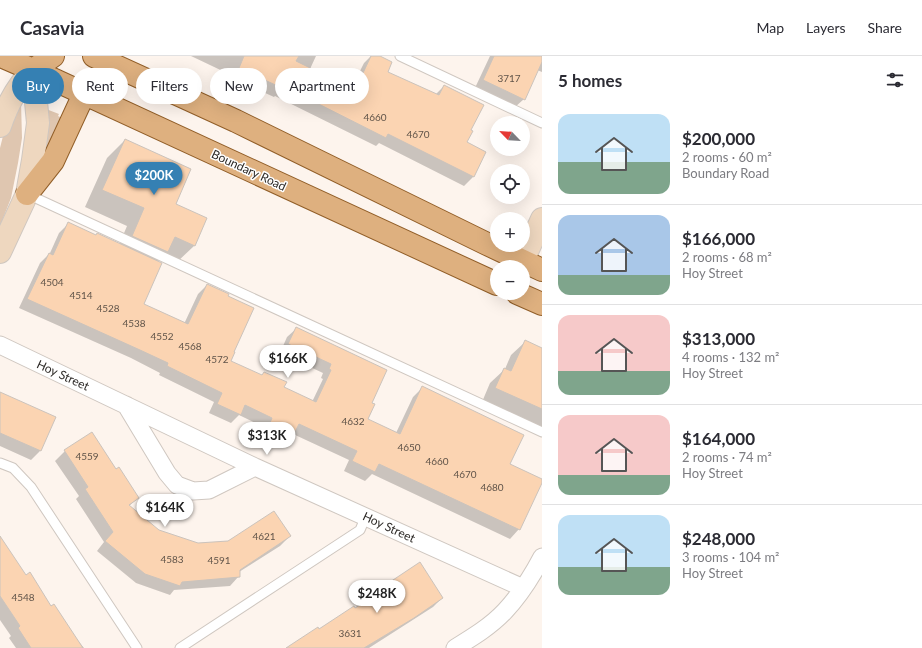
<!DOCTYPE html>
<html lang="en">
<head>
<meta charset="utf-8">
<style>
	body { margin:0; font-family:Lato,sans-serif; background:#f2f2f3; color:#2b2b33; height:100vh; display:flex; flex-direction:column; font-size:15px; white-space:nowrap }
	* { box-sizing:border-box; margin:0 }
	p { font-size:13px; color:#7c7c81 }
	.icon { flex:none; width:22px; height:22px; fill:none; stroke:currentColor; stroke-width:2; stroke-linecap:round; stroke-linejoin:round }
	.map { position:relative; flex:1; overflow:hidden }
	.sheet { display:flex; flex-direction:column; background:#fff; width:380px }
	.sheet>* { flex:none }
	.guide { position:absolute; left:12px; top:12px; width:380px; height:36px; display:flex; gap:8px }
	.needle { width:26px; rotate:295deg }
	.fabs { position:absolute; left:490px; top:60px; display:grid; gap:8px }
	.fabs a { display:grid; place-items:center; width:40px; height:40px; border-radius:50%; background:#fff; box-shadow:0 4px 16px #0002; font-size:20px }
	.price { position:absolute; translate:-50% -34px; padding:0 9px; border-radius:14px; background:#fff; color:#222; font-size:13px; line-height:26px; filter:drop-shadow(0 1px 2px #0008) }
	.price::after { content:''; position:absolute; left:50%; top:24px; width:12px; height:9px; margin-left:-6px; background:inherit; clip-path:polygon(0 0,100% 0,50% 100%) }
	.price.current { background:#3580b3; color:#fff }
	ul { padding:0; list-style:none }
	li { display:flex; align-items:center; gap:12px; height:100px; padding:0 16px }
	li+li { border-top:1px solid #e1e1e2 }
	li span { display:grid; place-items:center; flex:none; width:112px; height:80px; border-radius:12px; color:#555 }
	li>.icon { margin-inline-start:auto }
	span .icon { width:48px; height:48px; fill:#fffc; stroke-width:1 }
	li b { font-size:17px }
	h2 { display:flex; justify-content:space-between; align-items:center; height:48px; padding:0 16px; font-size:17px }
	.tag { padding:0 14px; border-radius:18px; background:#fff; box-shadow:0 4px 16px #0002; font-size:14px; line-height:36px }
	.tag.current { background:#3580b3; color:#fff }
	header { display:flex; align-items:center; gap:24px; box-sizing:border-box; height:56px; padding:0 20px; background:#fff; border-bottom:1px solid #e1e1e2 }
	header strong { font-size:19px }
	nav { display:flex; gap:22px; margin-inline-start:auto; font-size:14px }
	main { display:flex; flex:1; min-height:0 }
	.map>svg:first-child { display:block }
	.green { fill:#dfc6b0 }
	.shadow { fill:#0003 }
	.building { fill:#fbd4b2; stroke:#cbc3bc }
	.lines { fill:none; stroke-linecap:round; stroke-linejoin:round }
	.lane-casing { stroke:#cfc7c0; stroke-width:11 }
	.street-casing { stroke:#cfc7c0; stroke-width:19 }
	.secondary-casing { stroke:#cfc7c0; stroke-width:24 }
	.primary-casing { stroke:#915e28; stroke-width:24 }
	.lane { stroke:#fff; stroke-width:9 }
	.street { stroke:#fff; stroke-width:17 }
	.secondary { stroke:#eed7bf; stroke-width:22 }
	.primary { stroke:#deb07f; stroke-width:22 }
	.labels { text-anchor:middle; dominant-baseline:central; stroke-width:3; stroke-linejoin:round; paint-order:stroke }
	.number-label { font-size:10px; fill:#605449 }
	.street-label { font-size:12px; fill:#2c2926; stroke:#fff }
</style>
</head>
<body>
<header>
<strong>Casavia</strong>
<nav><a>Map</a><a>Layers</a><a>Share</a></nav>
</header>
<main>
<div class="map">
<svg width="542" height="592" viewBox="0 0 542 592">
	<rect width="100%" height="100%" fill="#fdf4ed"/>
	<path class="green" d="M21,46l1,36 -4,25 -7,35 -11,28v-78l3,-12z
		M46,53l13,5 -1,2 4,2 -14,28 -2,-1z"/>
	<path class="shadow" d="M191,0h125l-6,13 41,20 13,-26 7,-7h7l8,16 49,23 9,-9 26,44 -4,12 19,10 -12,25 -9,9 -85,-43 -3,3 -101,-50 -1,1 -44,-20 1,-2z
		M490,0h52v16l-5,-2 -13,29 -10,9 -40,-18z
		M125,84l49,65 32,14 -12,27 -18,17 -14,-6 -5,5 -15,42 42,20 14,-30 9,-9 26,67 -3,9 31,15 3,-3 19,15 29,14 11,-23 -2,-1 2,-5 -43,-20 7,-16 10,-9 74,75 -5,17 30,13 17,-36 9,-9 87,76 33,16 -23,49 -9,10 -138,-65 -7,7 -21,-10 5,-11 -56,-26 -10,11 -23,-10 4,-8 -25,-12 -8,8 -22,-10 5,-11 -55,-27 1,-2 -29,-15 -112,-50 21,-45 10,-10 9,-20 9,-9 51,21 8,-19 -42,-19 22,-49z
		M525,286l17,8v79l-60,-27 8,-19 15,-14 6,-14z
		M0,337l55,25 -15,33 -9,9 -31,-14z
		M65,395l50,19 23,28 -9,8 30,25 39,13 92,-8 -10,10 -41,26v4l-9,10 -56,4 -4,5 -34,-12 -39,-32 7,-9 -28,-43 3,-3 -24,-35z
		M0,485l25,36 59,71h-68l-7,-10 2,-2 -11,-16z
		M391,527l51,15 -9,9 -64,41h-80l66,-38 27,-18z"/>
	<path class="building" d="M244,0h55l-3,5 59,29 16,-34h9l12,6 -4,10 51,23 5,-10 40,20 -13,25 2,1 -6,11 19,10 -12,25 -86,-43 -2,4 -101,-51 -1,2 -45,-21z
		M494,0h48v6l-17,38 -42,-20z
		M125,83l66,30 -15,35 31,14 -12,28 -20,-9 -7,15 -36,-16 12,-28 -42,-18z
		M68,166l28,13 1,-2 65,30 -18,41 44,20 19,-40 22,10 -1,2 26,12 -20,44h1l-4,9 31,14 2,-3 23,10 -3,5 32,15 15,-32 -2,-1 2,-5 -43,-20 8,-17 91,43 -15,33 3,1 -7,15 32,15 22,-48 102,49 -14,29 32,15v4l-22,47 -141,-66 -4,8 -23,-11 5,-10 -58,-27 -6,12 -24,-11 3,-7 -27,-13 -4,10 -24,-11 5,-11 -55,-27 1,-3 -28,-13 -113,-51 22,-46 4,2z
		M525,284l17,8v61l-47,-21 9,-20 7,3z
		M0,336l56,25 -15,34 -41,-18z
		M92,376l24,37 3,-2 20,31 -10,7 30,25 39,13 30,-2 46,-30 17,25 -51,34v7l-58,5 -2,4 -35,-12 -40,-33 8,-9 -28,-43 3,-2 -24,-37z
		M0,480l26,39 4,-3 21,34 3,-2 29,44h-52l-13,-20 2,-2 -20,-30z
		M420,506l23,36 -29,20 -50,30h-78l32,-21 1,2 35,-23 1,2 37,-24 -2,-2z"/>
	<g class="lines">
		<g class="lane-casing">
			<path id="lane" d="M400,0l142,67
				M27,138l515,238
				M0,407l13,5 18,19 106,161
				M180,592l180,-118 6,-14"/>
		</g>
		<g class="street-casing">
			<path id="street" d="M0,289l255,122 268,121
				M126,349l41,68 10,12 16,6 16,-1 46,-23
				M455,592c18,-11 36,-22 50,-37 15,-16 27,-35 37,-54"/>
		</g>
		<g class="secondary-casing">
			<path id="secondary" d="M0,70c7,-21 18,-41 33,-56
				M0,196l27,-58 6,-34 5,-37 -5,-53
				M520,211l22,-48"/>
		</g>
		<g class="primary-casing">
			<path id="primary" d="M1,0l32,14 464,214
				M94,0l142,65 251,123 55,26
				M33,14l20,-14
				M27,138l26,-33 31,-67
				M517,237l25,11"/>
		</g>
		<use href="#lane" class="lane"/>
		<use href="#street" class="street"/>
		<use href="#secondary" class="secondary"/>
		<use href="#primary" class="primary"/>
	</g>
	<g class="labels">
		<g class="number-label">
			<text x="509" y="22">3717</text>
			<text x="375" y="61">4660</text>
			<text x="418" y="78">4670</text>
			<text x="52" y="226">4504</text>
			<text x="81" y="239">4514</text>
			<text x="108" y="252">4528</text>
			<text x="134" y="267">4538</text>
			<text x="162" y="280">4552</text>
			<text x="190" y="290">4568</text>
			<text x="217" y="303">4572</text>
			<text x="353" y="365">4632</text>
			<text x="409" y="391">4650</text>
			<text x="87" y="400">4559</text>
			<text x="437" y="405">4660</text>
			<text x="465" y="418">4670</text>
			<text x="492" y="431">4680</text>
			<text x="264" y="480">4621</text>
			<text x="172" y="503">4583</text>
			<text x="219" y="504">4591</text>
			<text x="23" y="541">4548</text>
			<text x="350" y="577">3631</text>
		</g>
		<g class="street-label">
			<text transform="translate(249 114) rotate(25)">Boundary Road</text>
			<text transform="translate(63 319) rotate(25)">Hoy Street</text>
			<text transform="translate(389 471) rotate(25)">Hoy Street</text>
		</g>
	</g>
</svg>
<div class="fabs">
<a><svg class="needle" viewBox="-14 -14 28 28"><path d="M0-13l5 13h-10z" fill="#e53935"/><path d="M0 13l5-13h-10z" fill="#7c7c81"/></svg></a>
<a><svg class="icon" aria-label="locate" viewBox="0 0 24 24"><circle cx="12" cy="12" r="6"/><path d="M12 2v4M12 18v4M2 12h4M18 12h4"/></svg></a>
<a>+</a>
<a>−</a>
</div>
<b class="price current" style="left:154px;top:140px">$200K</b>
<b class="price" style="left:288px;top:323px">$166K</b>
<b class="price" style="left:267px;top:400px">$313K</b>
<b class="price" style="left:165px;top:472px">$164K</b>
<b class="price" style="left:377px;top:558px">$248K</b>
<div class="guide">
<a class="tag current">Buy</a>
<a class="tag">Rent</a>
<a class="tag">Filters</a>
<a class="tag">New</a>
<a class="tag">Apartment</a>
</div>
</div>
<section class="sheet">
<h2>5 homes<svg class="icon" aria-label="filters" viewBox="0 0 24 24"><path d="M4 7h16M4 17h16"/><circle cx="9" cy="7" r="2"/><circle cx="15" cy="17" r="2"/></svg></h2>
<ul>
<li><span style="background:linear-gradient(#bfe0f5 60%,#7fa58c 0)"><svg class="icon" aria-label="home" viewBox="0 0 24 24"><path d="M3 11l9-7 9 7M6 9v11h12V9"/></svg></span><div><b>$200,000</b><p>2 rooms · 60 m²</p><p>Boundary Road</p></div></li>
<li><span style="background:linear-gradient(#a9c7e8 75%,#7fa58c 0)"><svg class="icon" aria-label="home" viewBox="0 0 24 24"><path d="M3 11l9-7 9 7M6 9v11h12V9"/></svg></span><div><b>$166,000</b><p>2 rooms · 68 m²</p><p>Hoy Street</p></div></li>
<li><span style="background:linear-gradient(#f6c9c9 70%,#7fa58c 0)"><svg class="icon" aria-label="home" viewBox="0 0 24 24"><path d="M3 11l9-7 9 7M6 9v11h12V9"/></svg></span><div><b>$313,000</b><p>4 rooms · 132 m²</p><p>Hoy Street</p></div></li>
<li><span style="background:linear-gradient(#f6c9c9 75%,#7fa58c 0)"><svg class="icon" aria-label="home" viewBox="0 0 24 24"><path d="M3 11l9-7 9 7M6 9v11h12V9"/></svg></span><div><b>$164,000</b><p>2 rooms · 74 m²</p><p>Hoy Street</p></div></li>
<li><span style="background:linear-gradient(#bfe0f5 65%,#7fa58c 0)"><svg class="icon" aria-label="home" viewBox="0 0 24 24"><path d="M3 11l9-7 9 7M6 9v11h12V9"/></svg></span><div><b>$248,000</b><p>3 rooms · 104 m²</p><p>Hoy Street</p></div></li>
</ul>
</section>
</main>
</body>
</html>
